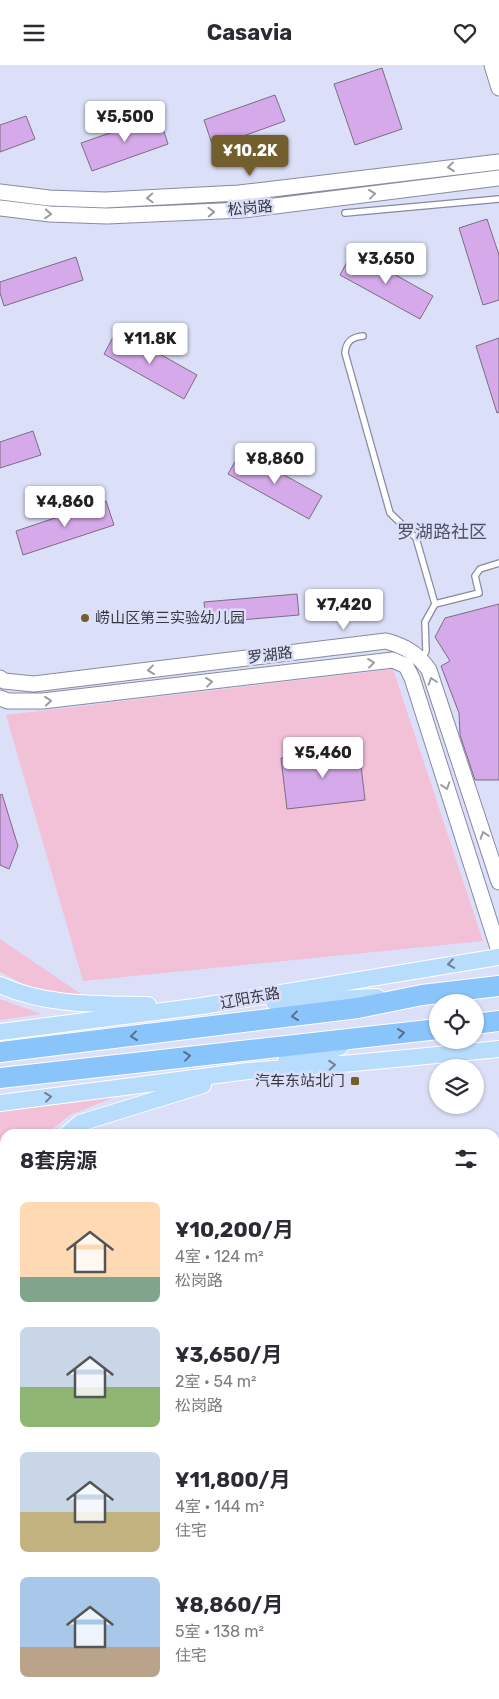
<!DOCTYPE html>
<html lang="zh">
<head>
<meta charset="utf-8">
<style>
	body { margin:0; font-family:Rubik,"Noto Sans SC",sans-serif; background:#f7f7f7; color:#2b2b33; height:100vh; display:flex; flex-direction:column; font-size:19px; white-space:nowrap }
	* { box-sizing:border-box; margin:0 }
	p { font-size:16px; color:#7c7c81 }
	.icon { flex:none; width:28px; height:28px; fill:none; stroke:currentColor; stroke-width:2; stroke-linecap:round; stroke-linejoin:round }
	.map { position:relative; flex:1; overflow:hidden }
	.drawer { position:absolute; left:0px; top:1064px; width:500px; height:571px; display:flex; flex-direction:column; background:#fff; border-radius:15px 15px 0 0; box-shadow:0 1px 4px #0004 }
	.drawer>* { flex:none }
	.controls { position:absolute; left:429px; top:929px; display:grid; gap:10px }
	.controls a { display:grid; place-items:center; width:55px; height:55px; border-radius:50%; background:#fff; box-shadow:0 1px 4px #0004; font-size:25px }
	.price { position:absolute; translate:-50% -42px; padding:0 11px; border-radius:5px; background:#fff; color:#222; font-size:16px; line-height:32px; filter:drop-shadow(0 1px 2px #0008) }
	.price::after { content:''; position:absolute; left:50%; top:30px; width:15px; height:11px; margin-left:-8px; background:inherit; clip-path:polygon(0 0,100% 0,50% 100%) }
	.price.current { background:#735f2e; color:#fff }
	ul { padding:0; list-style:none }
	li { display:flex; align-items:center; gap:15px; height:125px; padding:0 20px }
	li span { display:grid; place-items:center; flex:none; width:140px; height:100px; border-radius:8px; color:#555 }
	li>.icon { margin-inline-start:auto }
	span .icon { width:60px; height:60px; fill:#fffc; stroke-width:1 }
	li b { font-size:21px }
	h2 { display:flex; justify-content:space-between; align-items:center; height:60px; padding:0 20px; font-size:21px }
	header { display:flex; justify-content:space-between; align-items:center; height:65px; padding:0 20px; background:#fff; font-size:22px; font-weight:700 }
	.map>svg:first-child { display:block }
	.green { fill:#f2c1d8 }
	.building { fill:#d5a9ea; stroke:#7b6d82 }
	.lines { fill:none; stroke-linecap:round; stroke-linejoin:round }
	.lane-casing { stroke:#888aa1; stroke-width:8 }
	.secondary-casing { stroke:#888aa1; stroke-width:17 }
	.primary-casing { stroke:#fff; stroke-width:18 }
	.highway-casing { stroke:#fff; stroke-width:22 }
	.lane { stroke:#fff; stroke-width:5.5 }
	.secondary { stroke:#fff; stroke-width:15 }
	.primary { stroke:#b8dcfc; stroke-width:16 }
	.highway { stroke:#89c4fa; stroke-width:20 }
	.oneway { stroke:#9a9ba0 }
	.oneway2 { stroke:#708195 }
	.oneway3 { stroke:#576f8b }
	.poi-dot { fill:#735f2e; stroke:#dcdff8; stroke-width:2 }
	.labels { text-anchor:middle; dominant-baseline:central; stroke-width:5; stroke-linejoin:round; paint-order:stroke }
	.street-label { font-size:15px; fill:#363741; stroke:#dcdff8 }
	.poi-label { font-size:15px; fill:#363741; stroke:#dcdff8; text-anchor:start }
	.quarter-label { font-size:18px; fill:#4f5167; stroke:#dcdff8 }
</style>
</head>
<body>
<header><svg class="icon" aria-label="menu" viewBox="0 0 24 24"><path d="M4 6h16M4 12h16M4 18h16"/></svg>Casavia<svg class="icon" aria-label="heart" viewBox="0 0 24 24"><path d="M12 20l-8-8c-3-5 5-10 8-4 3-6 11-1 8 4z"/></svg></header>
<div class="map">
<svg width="499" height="1634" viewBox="0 0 499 1634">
	<rect width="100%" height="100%" fill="#dcdff8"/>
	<path class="green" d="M393,604l90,272 -400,40 -77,-266z
		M0,874l84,57 -53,-8 -31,-16z
		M0,934l41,15 -41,6z
		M120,1030l-50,20 -24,19h-41v49l-5,7v-81z
		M0,1534l5,14v82h60l1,4h-66z"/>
	<path class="building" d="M382,3l20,61 -47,16 -21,-61z
		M275,30l10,26 -72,26 -9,-27z
		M26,51l9,23 -35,13v-27z
		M159,51l9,28 -76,27 -11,-28z
		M487,154l12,36v45l-16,5 -24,-77z
		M353,186l80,45 -13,23 -80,-44z
		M76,192l7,23 -79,26 -4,-13v-11z
		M117,265l80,45 -13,24 -80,-45z
		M499,273v74l-2,1 -21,-67z
		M33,366l8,24 -41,13v-26z
		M241,386l81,45 -13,23 -81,-45z
		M106,436l8,24 -91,30 -7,-24z
		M297,529l2,21 -93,8 -2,-21z
		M499,539v176h-24l-15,-45 -1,-22 -18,-47 9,-5 -15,-24 10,-19z
		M359,684l6,51 -78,9 -6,-51z
		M2,729l16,52 -9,23 -9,-4v-70z"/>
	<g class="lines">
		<g class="lane-casing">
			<path id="lane" d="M345,148l154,-14
				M363,271c-12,1 -17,6 -18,17l45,160 26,25 19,66
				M422,594l4,-8 -1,-29 10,-18 44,-11 -4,-17 5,-7 19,-6
				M0,1167l5,-16"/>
		</g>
		<g class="secondary-casing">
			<path id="secondary" d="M492,0l7,23
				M0,127l49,6 56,2 134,-7 260,-31
				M0,143l50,6 57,2 136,-6 256,-32
				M0,613l4,3 30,3 352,-43c19,5 32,13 43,29l70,212
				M0,633l8,3h35l350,-41 13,6 6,12 87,273
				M495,1288l4,-1
				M264,1630v4
				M491,1634l8,-2"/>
		</g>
		<g class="primary-casing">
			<path id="primary" d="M0,920c46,21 98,19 148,20
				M274,937l103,-5
				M0,967l202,-26 297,-49
				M286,996l54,-14
				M0,1038l248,-32 106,-8 145,-14
				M67,1069l13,-11 123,-38
				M0,1141l5,-8"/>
		</g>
		<g class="highway-casing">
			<path id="highway" d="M475,959l24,-3
				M0,987l358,-44 64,-13 77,-9
				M0,1013l438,-49"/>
		</g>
		<use href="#lane" class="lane"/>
		<use href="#secondary" class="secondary"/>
		<use href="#primary" class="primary"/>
		<use href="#highway" class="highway"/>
	</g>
	<defs><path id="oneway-chevron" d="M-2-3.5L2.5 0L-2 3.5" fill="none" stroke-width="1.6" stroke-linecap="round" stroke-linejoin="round" transform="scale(1.25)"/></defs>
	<g class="oneway">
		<use href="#oneway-chevron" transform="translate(451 102) rotate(173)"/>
		<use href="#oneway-chevron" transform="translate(372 129) rotate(-7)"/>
		<use href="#oneway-chevron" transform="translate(150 133) rotate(177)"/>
		<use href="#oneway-chevron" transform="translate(211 147) rotate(-2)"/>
		<use href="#oneway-chevron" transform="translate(48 149) rotate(5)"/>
		<use href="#oneway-chevron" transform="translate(371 598) rotate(-7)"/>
		<use href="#oneway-chevron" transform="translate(151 605) rotate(173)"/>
		<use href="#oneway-chevron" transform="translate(432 616) rotate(-108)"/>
		<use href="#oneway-chevron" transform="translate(209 617) rotate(-7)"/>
		<use href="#oneway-chevron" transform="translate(48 636) rotate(-5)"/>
		<use href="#oneway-chevron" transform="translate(446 721) rotate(72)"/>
		<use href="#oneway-chevron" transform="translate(484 770) rotate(-108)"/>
	</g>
	<g class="oneway2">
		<use href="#oneway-chevron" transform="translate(451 899) rotate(171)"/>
		<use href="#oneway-chevron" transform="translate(332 1000) rotate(-4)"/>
		<use href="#oneway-chevron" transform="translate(48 1032) rotate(-7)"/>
	</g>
	<g class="oneway3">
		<use href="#oneway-chevron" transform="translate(295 951) rotate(173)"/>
		<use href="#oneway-chevron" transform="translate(401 968) rotate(-8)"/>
		<use href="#oneway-chevron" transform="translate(134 971) rotate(173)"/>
		<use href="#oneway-chevron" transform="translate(187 991) rotate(-7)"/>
	</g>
	<g class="poi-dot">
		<circle cx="85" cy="553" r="5"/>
		<rect x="350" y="1011" width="10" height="10" rx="2.5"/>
	</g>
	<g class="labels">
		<g class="street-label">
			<text transform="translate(250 143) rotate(-5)">松岗路</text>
			<text transform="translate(270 590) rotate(-7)">罗湖路</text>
			<text transform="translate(250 933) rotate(-10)">辽阳东路</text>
		</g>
		<g class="poi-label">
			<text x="95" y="553">崂山区第三实验幼儿园</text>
			<text x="345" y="1016" text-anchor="end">汽车东站北门</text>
		</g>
		<g class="quarter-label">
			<text x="442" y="467">罗湖路社区</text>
		</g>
	</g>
</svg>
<div class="controls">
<a><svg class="icon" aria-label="locate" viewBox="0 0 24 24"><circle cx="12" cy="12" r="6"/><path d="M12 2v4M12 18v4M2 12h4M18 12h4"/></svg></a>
<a><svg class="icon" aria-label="layers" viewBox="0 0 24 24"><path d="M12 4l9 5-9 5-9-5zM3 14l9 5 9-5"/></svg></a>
</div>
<b class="price" style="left:125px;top:78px">¥5,500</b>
<b class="price current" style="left:250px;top:112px">¥10.2K</b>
<b class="price" style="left:386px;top:220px">¥3,650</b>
<b class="price" style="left:150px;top:300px">¥11.8K</b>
<b class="price" style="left:275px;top:420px">¥8,860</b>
<b class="price" style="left:65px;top:463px">¥4,860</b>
<b class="price" style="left:344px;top:566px">¥7,420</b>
<b class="price" style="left:323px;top:714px">¥5,460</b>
<section class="drawer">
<h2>8套房源<svg class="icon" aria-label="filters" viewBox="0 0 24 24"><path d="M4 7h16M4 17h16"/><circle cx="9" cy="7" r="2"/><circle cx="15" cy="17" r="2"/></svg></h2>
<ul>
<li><span style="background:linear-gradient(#ffd9b3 75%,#7fa58c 0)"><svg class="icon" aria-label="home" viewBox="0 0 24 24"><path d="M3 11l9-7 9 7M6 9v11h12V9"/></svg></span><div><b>¥10,200/月</b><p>4室 · 124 m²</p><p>松岗路</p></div></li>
<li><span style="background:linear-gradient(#c9d6e8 60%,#8fb573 0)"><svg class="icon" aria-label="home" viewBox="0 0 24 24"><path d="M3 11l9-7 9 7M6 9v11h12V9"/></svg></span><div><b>¥3,650/月</b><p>2室 · 54 m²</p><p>松岗路</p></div></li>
<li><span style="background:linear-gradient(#c9d6e8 60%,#c2b280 0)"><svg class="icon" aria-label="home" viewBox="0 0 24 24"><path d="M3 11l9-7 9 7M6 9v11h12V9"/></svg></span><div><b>¥11,800/月</b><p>4室 · 144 m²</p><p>住宅</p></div></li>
<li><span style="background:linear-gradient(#a9c7e8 70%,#b9a48a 0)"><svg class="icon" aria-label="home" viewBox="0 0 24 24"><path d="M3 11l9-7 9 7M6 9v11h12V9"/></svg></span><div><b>¥8,860/月</b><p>5室 · 138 m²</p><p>住宅</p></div></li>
</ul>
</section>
</div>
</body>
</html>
